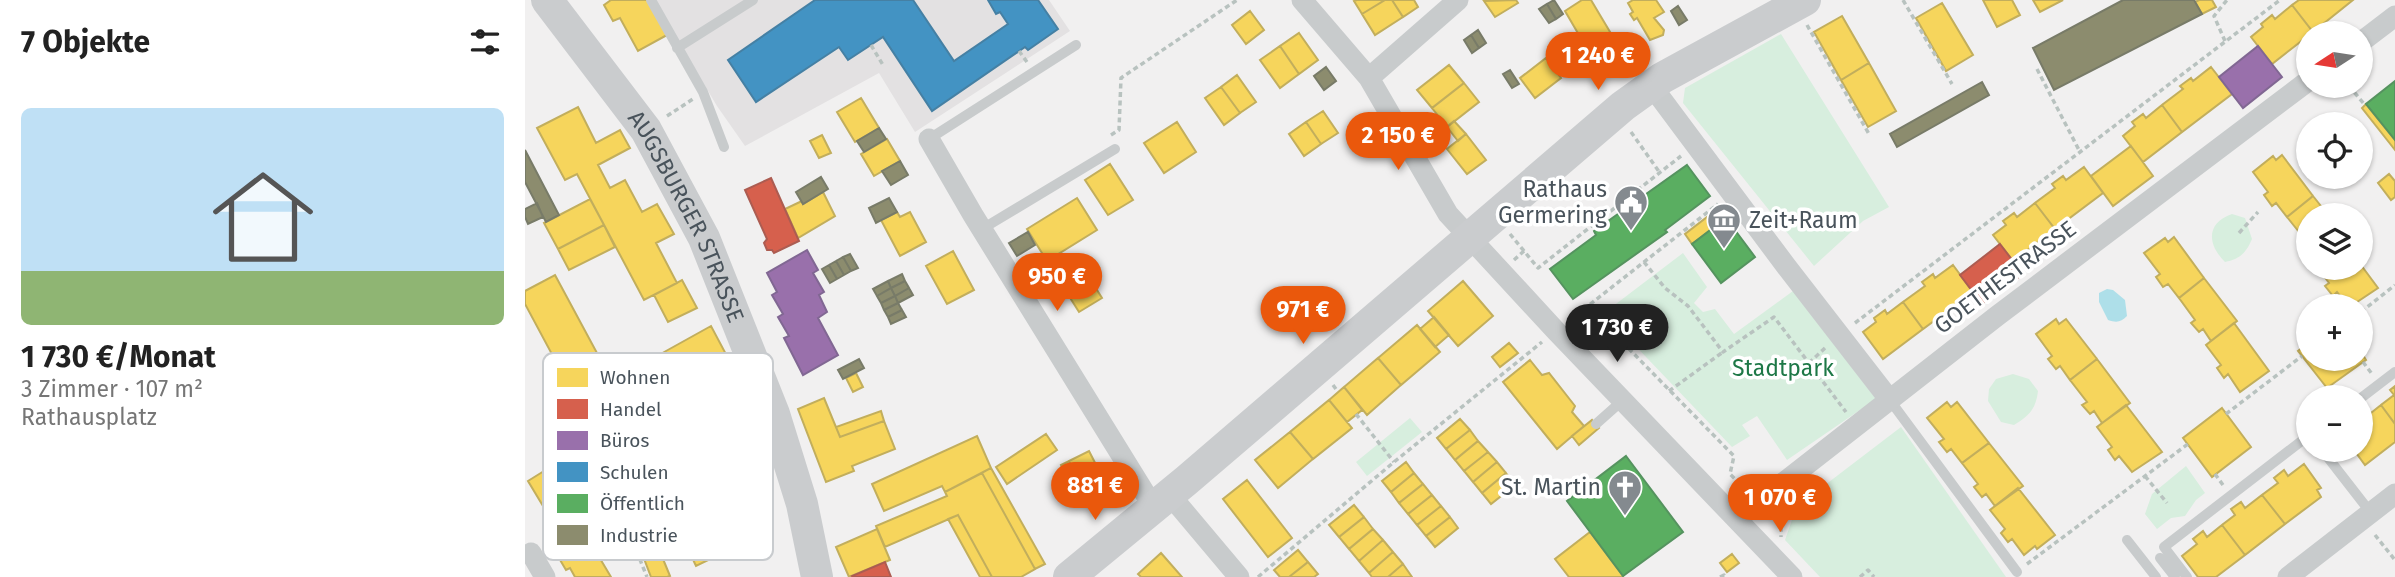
<!DOCTYPE html>
<html lang="de">
<head>
<meta charset="utf-8">
<style>
	body { margin:0; font-family:"Fira Sans",sans-serif; background:#f2f2f2; color:#222; height:100vh; display:flex; flex-direction:column; font-size:26px; white-space:nowrap }
	* { box-sizing:border-box; margin:0 }
	p { font-size:23px; color:#767676 }
	.icon { flex:none; width:38px; height:38px; fill:none; stroke:currentColor; stroke-width:2; stroke-linecap:round; stroke-linejoin:round }
	.map { position:relative; flex:1; overflow:hidden }
	.panel { display:flex; flex-direction:column; background:#fff; width:525px }
	.panel>* { flex:none }
	.needle { width:46px; rotate:258deg }
	.fabs { position:absolute; left:1771px; top:21px; display:grid; gap:14px }
	.fabs a { display:grid; place-items:center; width:77px; height:77px; border-radius:50%; background:#fff; box-shadow:0 2px 5px #0004; font-size:35px }
	.price { position:absolute; translate:-50% -60px; padding:0 16px; border-radius:24px; background:#ea580c; color:#fff; font-size:23px; line-height:46px; filter:drop-shadow(0 2px 4px #0008) }
	.price::after { content:''; position:absolute; left:50%; top:42px; width:21px; height:16px; margin-left:-10px; background:inherit; clip-path:polygon(0 0,100% 0,50% 100%) }
	.price.active { background:#222; color:#fff }
	ul { padding:0; list-style:none }
	li { display:grid; align-content:center; gap:14px; height:371px; padding:0 21px }
	li span { display:grid; place-items:center; height:217px; border-radius:10px; color:#555 }
	li>.icon { margin-inline-start:auto }
	span .icon { width:126px; height:126px; fill:#fffc; stroke-width:1 }
	li b { font-size:30px }
	h2 { display:flex; justify-content:space-between; align-items:center; height:84px; padding:0 21px; font-size:30px }
	main { display:flex; flex:1; min-height:0 }
	.map>svg:first-child { display:block }
	.education { fill:#e3e1e2 }
	.green { fill:#d7eede }
	.water { fill:#aedfe9 }
	.homes { fill:#f6d55c; stroke:#c2ae5c; stroke-width:2 }
	.shops { fill:#d6604d; stroke:#ac5c51; stroke-width:2 }
	.offices { fill:#9970ab; stroke:#816793; stroke-width:2 }
	.schools { fill:#4393c3; stroke:#4580a4; stroke-width:2 }
	.public { fill:#5aae61; stroke:#55935f; stroke-width:2 }
	.industry { fill:#8c8c6e; stroke:#787b68; stroke-width:2 }
	.lines { fill:none; stroke-linecap:round; stroke-linejoin:round }
	.path { stroke:#b8c2bf; stroke-width:3.5; stroke-dasharray:5 3.5; stroke-linecap:butt }
	.lane { stroke:#c8cbcc; stroke-width:10 }
	.street { stroke:#c8cbcc; stroke-width:21 }
	.secondary { stroke:#caccce; stroke-width:32 }
	.labels { text-anchor:middle; dominant-baseline:central; stroke-width:7; stroke-linejoin:round; paint-order:stroke }
	.poi-label { font-size:23px; fill:#49535b; stroke:#fff; text-anchor:end }
	.street-label { font-size:23px; fill:#49535b; stroke:#fff }
	.park-label { font-size:23px; fill:#1e7847; stroke:#fff }
	.key { fill:#fff; stroke:#c8cbce; stroke-width:2 }
	.key-label { font-size:19px; fill:#49535b }
</style>
</head>
<body>
<main>
<section class="panel">
<h2>7 Objekte<svg class="icon" aria-label="filters" viewBox="0 0 24 24"><path d="M4 7h16M4 17h16"/><circle cx="9" cy="7" r="2"/><circle cx="15" cy="17" r="2"/></svg></h2>
<ul>
<li><span style="background:linear-gradient(#bfe0f5 75%,#8fb573 0)"><svg class="icon" aria-label="home" viewBox="0 0 24 24"><path d="M3 11l9-7 9 7M6 9v11h12V9"/></svg></span><div><b>1 730 €/Monat</b><p>3 Zimmer · 107 m²</p><p>Rathausplatz</p></div></li>
</ul>
</section>
<div class="map">
<svg width="1870" height="577" viewBox="0 0 1870 577">
	<rect width="100%" height="100%" fill="#f1f0f0"/>
	<path class="education" d="M129,0h395l21,31 -155,101 -36,-59 -134,73 -28,-40z"/>
	<path class="green" d="M1256,34l108,173 -26,14 -49,45 -131,-163 2,-15z
		M1707,214l13,4 7,21c-6,14 -12,20 -27,23 -18,-18 -19,-39 7,-48z
		M1158,253l24,34 -13,16 9,9 12,-3 19,25 59,-43 83,108 -89,61 -30,-44 -15,9 8,11 -18,11 -128,-134z
		M1488,374l16,5 9,12c-2,18 -9,25 -24,34l-13,-3 -13,-21 1,-12 7,-10z
		M885,418l12,14 -55,44 -11,-14z
		M1376,427l105,150h-186l-35,-37 9,-26 14,-16z
		M1661,466l19,27 -9,7 -11,16 -14,2 -14,11 -12,-15 7,-20z"/>
	<path class="water" d="M1582,289l6,1 12,10 2,16c-6,6 -10,7 -19,4l-9,-18v-9z"/>
	<path class="homes" d="M86,0h37l19,35 -29,16 -18,-33 -7,3 -9,-16z
		M832,0h28l-23,14 -8,-13z
		M860,0h7l11,17 -28,18 -13,-21z
		M867,0h22l4,7 -15,10z
		M991,0l2,3 -23,14 -11,-16z
		M1057,0h9l25,42 -27,17 -13,-22 3,-2 -14,-24z
		M1108,0h23l8,12 -10,6 10,12 -1,5 -13,5 -13,-22 -3,2 -4,-6 3,-2 -5,-9z
		M1458,0h29l8,15 -23,12z
		M1508,0h30l-23,12z
		M1674,0h13l4,7 -14,7 -7,-12z
		M1774,0h54l-40,32 -21,-27z
		M1417,3l31,52 -27,16 -30,-53z
		M1767,5l21,27 -41,32 -21,-27 12,-10 -2,-3 11,-9 3,4z
		M725,11l14,19 -18,14 -14,-19z
		M1317,16l27,47 -28,17 -27,-48z
		M774,33l19,27 -19,14 -19,-28z
		M755,46l19,28 -19,14 -20,-28z
		M1021,58l15,20 -26,20 -15,-20z
		M1344,63l27,48 -28,16 -27,-47z
		M924,65l15,18 -32,25 -15,-18z
		M1686,67l21,27 -50,38 -20,-27 21,-16 -3,-3 11,-8 2,3z
		M712,75l19,27 -16,11 -19,-26z
		M939,83l15,19 -32,25 -15,-19z
		M696,87l19,26 -16,12 -19,-27z
		M336,98l18,30 -24,14 -18,-30z
		M1841,104l29,36v10l-33,-42z
		M1637,105l20,27 -39,30 -20,-26 12,-10 -3,-4 11,-8 3,4z
		M53,107l18,36 24,-13 10,18 -32,17 12,23 15,-8 17,32 15,-8 17,30 -18,9 21,40 -33,17 -67,-126 -12,6 -28,-52z
		M798,111l15,22 -17,11 -15,-22z
		M929,121l12,13 -8,7 -11,-14z
		M652,122l19,30 -32,21 -20,-30z
		M781,122l15,22 -17,12 -15,-22z
		M941,134l20,26 -19,14 -20,-25z
		M297,135l9,18 -12,5 -9,-17z
		M362,139l13,22 -26,15 -13,-22z
		M1606,146l22,30 -40,30 -22,-30z
		M1757,155l31,41 -26,21 -11,-14 -4,3 -8,-11 4,-3 -15,-20 20,-16 3,4z
		M585,164l23,36 -25,15 -23,-35z
		M1559,167l19,26 -48,36 -20,-26 20,-15 -3,-4 11,-8 3,4z
		M1864,174l6,7v16l-4,3 -13,-17z
		M298,192l12,24 -37,22 -13,-29 17,-8 1,3z
		M1788,196l15,19h-20l-1,35 -8,-10 4,-3 -16,-20z
		M552,198l20,32 -50,31 -20,-32z
		M65,199l14,26 -46,24 -14,-26z
		M1510,203l20,26 -42,32 -20,-26 13,-10 -3,-4 11,-8 3,4z
		M372,212l3,5 10,-5 16,30 -26,14 -19,-36z
		M1186,214l8,10 -27,20 -7,-10z
		M79,225l11,22 -46,23 -11,-21z
		M1649,237l30,41 -25,20 -11,-14 -5,3 -7,-10 4,-3 -16,-21 21,-15 3,4z
		M428,251l21,39 -27,14 -21,-38z
		M1428,265l20,27 -50,37 -20,-27 22,-16 -3,-4 11,-8 2,4z
		M1836,265l17,23 -27,18h-3l-11,-14 -4,4 -8,-10 4,-3 -11,-15h43z
		M560,271l17,27 -23,14 -17,-27z
		M30,275l57,106 99,-55 17,32 -136,71 -67,-125v-13z
		M1679,278l33,43 -26,20 -8,-12 -4,3 -8,-9 4,-3 -16,-22z
		M157,280l15,28 -29,14 -14,-27z
		M938,281l30,35 -35,30 -30,-35z
		M1378,302l20,27 -40,30 -20,-27 13,-10 -2,-4 11,-8 2,4z
		M909,317l15,18 -14,12 -15,-18z
		M1531,319l3,5 7,-5 31,40 -27,21 -10,-14 -4,3 -8,-10 4,-3 -16,-22z
		M1709,323l35,48 -29,21 -12,-18 -4,4 -7,-10 4,-3 -15,-20z
		M892,325l23,27 -39,33 -23,-27z
		M984,343l9,10 -18,14 -8,-10z
		M1783,343v16h53v-7l5,8 -39,28 -29,-37z
		M853,358l23,27 -34,30 -23,-28z
		M1572,359l33,44 -28,20 -8,-12 -4,3 -8,-9 5,-3 -17,-22z
		M1005,360l12,15 7,-2 26,33 -3,6 12,14 -27,23 -54,-67z
		M331,373l7,14 -10,5 -7,-14z
		M1870,386v38l-14,-19 13,-10 -4,-5z
		M819,387l18,23 -15,12 -18,-22z
		M299,398l16,39 44,-16 11,28 -43,17 2,5 -28,11 -28,-73z
		M804,400l23,28 -39,31 -23,-27z
		M1422,402l4,5 6,-5 32,41 -27,20 -11,-14 -4,3 -8,-10 5,-3 -17,-21z
		M1601,405l36,47 -30,20 -13,-16 -4,4 -7,-10 4,-3 -15,-20z
		M1856,405l14,19v18l-30,23 -11,-15h7v-38l5,5z
		M1697,408l29,39 -39,30 -29,-39z
		M356,411l3,10 -44,16 -4,-10z
		M935,419l10,11 -24,19 -9,-11z
		M1067,420l7,8 -20,17 -7,-9z
		M945,430l8,11 -23,19 -9,-11z
		M765,432l23,27 -35,29 -23,-28z
		M521,434l11,16 -50,34 -11,-17z
		M452,436l14,32 -46,24 -3,-6 -58,25 -12,-27z
		M953,441l10,11 -24,19 -9,-11z
		M1464,443l34,43 -28,20 -9,-12 -4,3 -8,-10 4,-3 -16,-21z
		M51,451l19,29 -49,31 -18,-30z
		M564,451l20,39 -20,11 -20,-40z
		M963,452l9,10 -24,20 -9,-11z
		M544,461l20,40 -8,4 -20,-40z
		M881,462l8,11 -23,19 -9,-11z
		M972,462l9,11 -24,20 -9,-11z
		M1779,464l17,24 -4,2 4,7 -36,27 -23,-29 16,-12 -4,-5 10,-8 4,6z
		M466,468l54,96 -10,5 -53,-96z
		M457,473l53,96 -14,8h-29l-34,-62 -73,32 -9,-21 71,-30 -2,-4z
		M889,473l9,11 -24,19 -8,-11z
		M981,473l9,12 -24,19 -9,-11z
		M722,480l45,58 -24,19 -45,-58z
		M898,484l9,11 -24,19 -9,-11z
		M1493,488l37,47 -18,14 -2,-3 -11,9 -12,-16 -4,3 -7,-9 4,-4 -15,-19z
		M907,495l9,11 -24,19 -9,-11z
		M1737,495l23,29 -40,31 -23,-30 13,-10 -4,-6 10,-7 4,6z
		M829,505l10,12 -25,20 -10,-12z
		M916,506l9,11 -24,19 -9,-11z
		M433,515l34,62h-12l-32,-58z
		M188,517l16,33 -33,16 -16,-34z
		M839,517l9,12 -24,20 -10,-12z
		M925,517l8,11 -23,19 -9,-11z
		M1697,525l23,30 -29,22h-18l-16,-21 15,-12 -4,-5 10,-8 4,6z
		M352,529l13,31 -41,17 -13,-30z
		M848,529l10,11 -24,21 -10,-12z
		M1065,532l33,44 -1,1h-53l-14,-18z
		M61,535l25,42h-36l-5,-9 -4,2 -10,-17z
		M858,540l10,12 -24,21 -10,-12z
		M131,542l14,34 -3,1h-16l-11,-29z
		M773,550l10,12 -19,15h-9l-6,-7z
		M868,552l10,12 -15,13h-16l-3,-4z
		M636,553l21,24h-41l-3,-3z
		M1207,554l7,9 -12,9 -7,-9z
		M783,562l10,12 -4,3h-25z
		M878,564l9,13h-24z"/>
	<path class="shops" d="M246,178l28,63 -25,12 -2,-3h-5l-3,-7 3,-4 -22,-49z
		M1475,244l23,30 -41,30 -22,-29z
		M360,562l6,15h-38l-1,-1z"/>
	<path class="offices" d="M1733,46l24,31 -39,31 -24,-31z
		M282,250l11,20 -5,3 11,19 -5,3 8,17 -9,6 20,37 -35,20 -19,-37 5,-2 -11,-19 5,-3 -11,-19 5,-3 -10,-19z"/>
	<path class="schools" d="M290,0h98l41,61 54,-37 -8,-12 -4,2 -8,-14h50l20,29 -30,21 -3,-3 -93,64 -49,-74 -35,23 -9,-13 -83,55 -28,-42z"/>
	<path class="public" d="M1870,81v59l-29,-36z
		M1162,165l23,31 -45,34 2,2 -94,67 -23,-30 46,-34 -2,-4z
		M1201,218l29,39 -34,26 -29,-39z
		M1101,456l57,76 -60,44 -56,-75z"/>
	<path class="industry" d="M1029,0l9,14 -7,5 -9,-15z
		M1598,0h71l8,14 -148,76 -21,-42z
		M1022,4l9,15 -7,4 -10,-14z
		M1153,6l9,14 -8,5 -8,-14z
		M953,30l8,13 -7,5 -8,-13z
		M946,35l8,13 -7,5 -8,-13z
		M801,67l10,14 -12,9 -10,-14z
		M985,70l9,14 -7,4 -9,-14z
		M1457,82l7,13 -92,52 -7,-13z
		M354,128l7,11 -22,13 -7,-11z
		M0,150l34,65 -13,7 -21,-40z
		M375,161l8,14 -17,10 -9,-14z
		M296,177l7,12 -25,15 -7,-12z
		M364,198l8,14 -21,11 -7,-15z
		M12,203l6,14 -15,7 -3,-7v-8z
		M503,232l7,13 -18,11 -8,-13z
		M325,254l8,14 -7,3 -8,-14z
		M318,257l8,14 -7,4 -8,-14z
		M311,261l8,14 -7,4 -8,-14z
		M523,263l8,13 -18,11 -8,-13z
		M304,265l8,14 -7,4 -8,-14z
		M377,274l3,7 -14,7 -3,-7z
		M363,281l3,7 -14,8 -4,-7z
		M380,281l4,7 -14,8 -4,-8z
		M366,288l4,8 -14,7 -4,-7z
		M384,288l4,7 -15,8 -3,-7z
		M370,296l3,7 -14,7 -3,-7z
		M373,303l4,7 -14,7 -4,-7z
		M377,310l4,7 -15,7 -3,-7z
		M334,359l5,9 -21,11 -5,-9z"/>
	<g class="lines">
		<path class="path" d="M1378,0l49,84
			M1282,25l62,109
			M1700,41l-11,-25 13,-16
			M346,45l12,20
			M494,51l8,11
			M1512,69l43,83
			M1824,86l16,19
			M142,116l26,-17
			M1106,132l29,41
			M586,135l8,-5 2,-52 116,-78
			M1714,233l19,-21
			M985,234l14,17
			M989,260l10,-9 14,17 143,-112
			M1119,262l21,26 23,18 35,46 51,-35 72,95
			M1062,306l147,150 -4,18 15,15
			M1836,312l34,-27
			M1045,320l148,-116
			M1330,323l425,-323
			M1838,362l9,12
			M1284,363l16,-15
			M808,385l5,7
			M1144,391l54,-39
			M831,414l38,48
			M1701,414l76,-58
			M1690,474l8,11
			M1620,476l22,27
			M86,488l36,89
			M1246,514l10,10v13
			M1850,535l20,25
			M1502,564l161,-120
			M733,577l136,-115 148,-120
			M1195,577l4,-2 1,2
			M1335,577l8,-7 6,7"/>
		<path class="lane" d="M126,0l52,92 21,55
			M152,48l76,-48
			M404,139l147,-94
			M457,229l133,-80
			M1836,398l34,-26
			M1364,399l128,173
			M1071,424l27,-24
			M1797,450l49,63
			M1602,540l29,37
			M1635,558l15,19
			M1662,577l-23,-30 144,-111"/>
		<path class="street" d="M777,0l67,78 79,136 108,117 236,246
			M1836,42l34,-26
			M844,78l89,-78
			M1126,85l135,181 103,133
			M404,139l44,76 181,293
			M645,495l69,82
			M1212,519l260,-203 311,-235
			M6,553l14,24
			M1763,577l107,-83"/>
		<g class="secondary">
			<path id="s1" d="M22,0l99,130 58,108 70,176 28,90 15,73"/>
			<path d="M544,577l118,-97 436,-374 39,-28 143,-78"/>
		</g>
	</g>
	<defs>
		<g id="civic-pin" transform="scale(1.75)"><path d="M0 17L-7.5 6A9.5 9.5 0 1 1 7.5 6Z" fill="#848a8f" stroke="#fff"/><path d="M-.6-6.5H3V-4.5H.6V-3L4-1V1h2V6H-6V1h2V-1L-.6-3ZM-1.2 2.5V6h2.4V2.5Z" fill="#fff"/></g>
		<g id="museum-pin" transform="scale(1.75)"><path d="M0 17L-7.5 6A9.5 9.5 0 1 1 7.5 6Z" fill="#848a8f" stroke="#fff"/><path d="M0-6L6-3V-2H-6V-3ZM-5-1h2V3h-2ZM-1-1h2V3h-2ZM3-1h2V3H3ZM-6 4H6V6H-6Z" fill="#fff"/></g>
		<g id="church-pin" transform="scale(1.75)"><path d="M0 17L-7.5 6A9.5 9.5 0 1 1 7.5 6Z" fill="#848a8f" stroke="#fff"/><path d="M-1.2-6h2.4v3.5h3.3v2.4h-3.3V6h-2.4V-.1h-3.3v-2.4h3.3Z" fill="#fff"/></g>
	</defs>
	<g fill-rule="evenodd">
		<use href="#civic-pin" x="1106" y="202"/>
		<use href="#museum-pin" x="1199" y="220"/>
		<use href="#church-pin" x="1100" y="487"/>
	</g>
	<g class="labels">
		<g class="poi-label">
			<text x="1082" y="189">Rathaus<tspan x="1082" dy="26">Germering</tspan></text>
			<text x="1224" y="220" text-anchor="start">Zeit+Raum</text>
			<text x="1076" y="487">St. Martin</text>
		</g>
		<g class="street-label">
			<text stroke="none"><textPath href="#s1" startOffset="259">AUGSBURGER STRASSE</textPath></text>
			<text transform="translate(1480 277) rotate(-37)">GOETHESTRASSE</text>
		</g>
		<g class="park-label">
			<text x="1258" y="368">Stadtpark</text>
		</g>
	</g>
	<rect x="18" y="353" width="230" height="207" rx="10" class="key"/>
	<rect x="32" y="368" width="31" height="19" fill="#f6d55c"/>
	<rect x="32" y="399" width="31" height="20" fill="#d6604d"/>
	<rect x="32" y="431" width="31" height="19" fill="#9970ab"/>
	<rect x="32" y="462" width="31" height="20" fill="#4393c3"/>
	<rect x="32" y="494" width="31" height="19" fill="#5aae61"/>
	<rect x="32" y="525" width="31" height="20" fill="#8c8c6e"/>
	<g class="key-label">
		<text x="75" y="384">Wohnen</text>
		<text x="75" y="416">Handel</text>
		<text x="75" y="447">Büros</text>
		<text x="75" y="479">Schulen</text>
		<text x="75" y="510">Öffentlich</text>
		<text x="75" y="542">Industrie</text>
	</g>
</svg>
<div class="fabs">
<a><svg class="needle" viewBox="-14 -14 28 28"><path d="M0-13l5 13h-10z" fill="#e53935"/><path d="M0 13l5-13h-10z" fill="#767676"/></svg></a>
<a><svg class="icon" aria-label="locate" viewBox="0 0 24 24"><circle cx="12" cy="12" r="6"/><path d="M12 2v4M12 18v4M2 12h4M18 12h4"/></svg></a>
<a><svg class="icon" aria-label="layers" viewBox="0 0 24 24"><path d="M12 4l9 5-9 5-9-5zM3 14l9 5 9-5"/></svg></a>
<a>+</a>
<a>−</a>
</div>
<b class="price" style="left:1073px;top:92px">1 240 €</b>
<b class="price" style="left:873px;top:172px">2 150 €</b>
<b class="price" style="left:532px;top:313px">950 €</b>
<b class="price" style="left:778px;top:346px">971 €</b>
<b class="price active" style="left:1092px;top:364px">1 730 €</b>
<b class="price" style="left:570px;top:522px">881 €</b>
<b class="price" style="left:1255px;top:534px">1 070 €</b>
</div>
</main>
</body>
</html>
